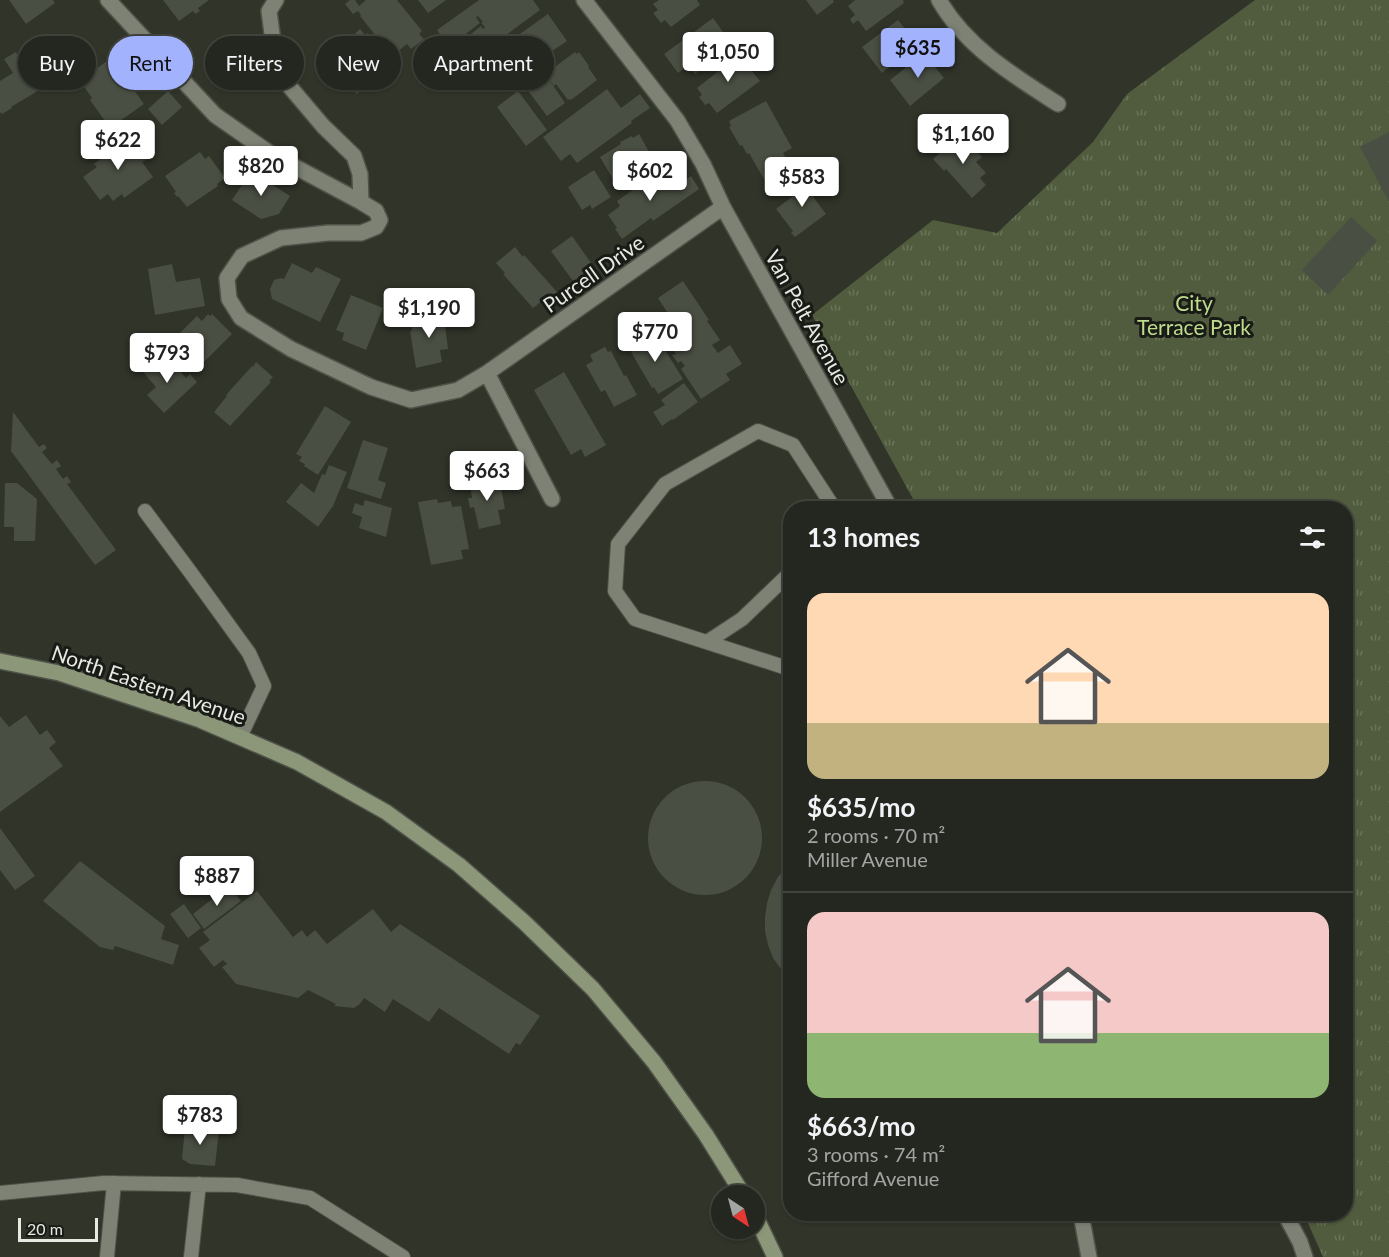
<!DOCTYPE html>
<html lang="en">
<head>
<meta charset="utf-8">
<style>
	body { margin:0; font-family:Lato,sans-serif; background:#2c2f28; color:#f1f3f6; height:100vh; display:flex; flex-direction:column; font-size:22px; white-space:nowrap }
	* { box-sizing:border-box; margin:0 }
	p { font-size:20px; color:#a3a5a4 }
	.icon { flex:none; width:33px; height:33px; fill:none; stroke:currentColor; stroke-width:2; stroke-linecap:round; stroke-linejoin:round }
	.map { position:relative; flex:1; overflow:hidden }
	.drawer { position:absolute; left:783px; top:501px; width:570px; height:720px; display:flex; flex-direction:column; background:#24271f; border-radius:24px; box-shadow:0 2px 4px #0004,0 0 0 2px #41443d }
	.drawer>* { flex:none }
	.hud { position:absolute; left:18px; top:36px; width:570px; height:54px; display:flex; gap:12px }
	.needle { width:39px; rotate:144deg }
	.buttons { position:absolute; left:711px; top:1185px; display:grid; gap:12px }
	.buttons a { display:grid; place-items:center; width:54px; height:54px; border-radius:50%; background:#24271f; box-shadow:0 2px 4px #0004,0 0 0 2px #41443d; font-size:30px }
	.scale { position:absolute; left:18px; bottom:15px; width:80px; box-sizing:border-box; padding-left:6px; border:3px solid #e7eae3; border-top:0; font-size:16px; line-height:21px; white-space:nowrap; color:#e7eae3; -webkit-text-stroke:4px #191b16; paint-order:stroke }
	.price { position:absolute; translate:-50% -51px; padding:0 14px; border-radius:6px; background:#fff; color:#222; font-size:20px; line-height:39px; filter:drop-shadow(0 2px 3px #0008) }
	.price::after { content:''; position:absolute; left:50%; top:36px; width:18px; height:14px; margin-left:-9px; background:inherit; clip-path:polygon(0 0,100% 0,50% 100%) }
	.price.on { background:#a3b2fd; color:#111 }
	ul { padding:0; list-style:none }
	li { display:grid; align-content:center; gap:12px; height:318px; padding:0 24px }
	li+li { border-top:2px solid #41443d }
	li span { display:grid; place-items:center; height:186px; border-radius:18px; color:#555 }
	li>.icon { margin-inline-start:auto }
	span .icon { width:108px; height:108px; fill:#fffc; stroke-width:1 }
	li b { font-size:26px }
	h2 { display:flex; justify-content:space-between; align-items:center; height:72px; padding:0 24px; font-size:26px }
	.pill { padding:0 21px; border-radius:27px; background:#24271f; box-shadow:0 2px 4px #0004,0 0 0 2px #41443d; font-size:21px; line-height:54px }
	.pill.on { background:#a3b2fd; color:#111 }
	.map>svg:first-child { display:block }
	.grass { fill:url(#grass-tufts) }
	.building { fill:#4a4f43 }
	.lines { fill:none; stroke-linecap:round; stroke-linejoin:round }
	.lane-casing { stroke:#4e5248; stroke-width:16 }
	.street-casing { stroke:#4e5248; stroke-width:18 }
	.secondary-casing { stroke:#4e5248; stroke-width:18 }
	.lane { stroke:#7d8275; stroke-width:14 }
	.street { stroke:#7d8275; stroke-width:15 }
	.secondary { stroke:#8b9778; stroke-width:15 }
	.labels { text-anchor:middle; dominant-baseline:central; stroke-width:6; stroke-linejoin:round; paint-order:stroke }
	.street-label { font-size:21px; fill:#e7eae3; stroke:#191b16 }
	.park-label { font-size:21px; fill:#bedc8c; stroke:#191b16 }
</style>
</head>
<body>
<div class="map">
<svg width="1389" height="1257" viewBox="0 0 1389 1257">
	<defs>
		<pattern id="grass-tufts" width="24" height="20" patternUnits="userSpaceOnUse" patternTransform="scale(1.5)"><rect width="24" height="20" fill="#505c3d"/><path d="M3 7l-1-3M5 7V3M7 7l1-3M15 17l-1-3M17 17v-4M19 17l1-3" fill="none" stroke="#697459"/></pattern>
	</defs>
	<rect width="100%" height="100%" fill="#303429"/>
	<path class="grass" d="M1255,0h134v1257h-66l-19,-43h42v-706h-428l-106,-193 121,-95 64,13 96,-91 34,-48z"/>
	<path class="building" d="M9,0h44l2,3 -29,21z
		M163,0h46l-11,8 2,3 -5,3 -2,-3 -14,10z
		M350,0h5l4,6 7,-6h31l25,31 -3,3 5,5 -13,10 -4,-5 -15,12 -32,-40 1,-1 -3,-4 -5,3 -8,-10z
		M418,0h28l-18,13z
		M479,0h54l7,10 -68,50 -12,-17 21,-17 2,3 2,-2 -4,-4 2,-1 -5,-6 -2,1 4,6 -31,24 -12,-17z
		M659,0h38l3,5 -29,22 -6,-7 -4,3 -8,-10 5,-3 -5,-6z
		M806,0h27l1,2 -17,13z
		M855,0h48l1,3 -38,28 -8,-11 -5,4 -3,-5 5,-4 -7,-9z
		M548,14l19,27 -56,38 -3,-5 -3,2 -11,-16 2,-1 -4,-5z
		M713,18l13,18 -25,19 7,9 -13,10 -5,-7 -2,1 -1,-2 -9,7 -14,-19z
		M898,20l9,11 2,-2 11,14 -38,30 -20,-26z
		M360,29l5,6 2,-2 27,28 -19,19 -2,-2 -16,16 -32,-32z
		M734,49l26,32 -43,32 -8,-10 -4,2 -6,-8 3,-2 -5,-7 28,-22 -5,-6z
		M927,51l11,14 -3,2 9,11 -34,28 -20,-26z
		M16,52l8,14 3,-1 14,24 -30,18 1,1 -10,6 -2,-2v-31l13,-8 -9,-14z
		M575,52l2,2 2,-2 10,14 -1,1 9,13 -26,20 -1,-1 -2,1 -12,-16 -2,2 -6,-8 17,25 -18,13 -21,-28z
		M115,55l15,20 -5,3 19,26 -34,24 -20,-28 2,-2 -12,-17z
		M607,89l14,19 19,-14 10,14 -19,13 1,2 -55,40 -7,-9 -9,7 -18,-24z
		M168,91l14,16 -20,18 -14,-16z
		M518,91l29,39 -21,16 -29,-39z
		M766,101l26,47 -9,5 12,21 -26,14 -20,-35 -2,1 -5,-9 -2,1 -11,-19 2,-1 -2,-5z
		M1389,132v70l-29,-55z
		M639,134l13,23 -39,22 -13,-22 21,-13 -1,-2 12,-6 1,2z
		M961,134l21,23 -6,5 10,11 -6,5 6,7 -14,13 -26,-29 -2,2 -11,-12z
		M119,136l7,9 3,-2 7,10 3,-2 7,9 -4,2 11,15 -29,21 -2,-4 -9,7 -5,-7 -8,6 -17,-23 14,-10 -3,-3 9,-7 -4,-6z
		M200,152l5,7 4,-3 16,22 -8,6 1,2 -31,21 -9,-11 -1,1 -3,-4 2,-1 -11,-16z
		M662,169l13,18 16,-11 8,13 -46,32 -2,-3 -29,21 -7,-10 2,-1 -9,-13 12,-9 -3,-5z
		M594,170l17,27 -19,12 -2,-4 -8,5 -14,-23z
		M251,171l39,25 -11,18 -18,5 -29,-19z
		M809,173l6,9 -6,4 5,6 -3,2 15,20 -31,23 -4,-4 2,-2 -17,-22 29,-22 -6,-7z
		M1351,217l26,24 -49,54 -26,-25z
		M572,236l22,31 -21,14 -22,-30z
		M515,247l8,10 1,-2 34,38 -12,11 -3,-4 -10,8 -30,-34 2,-1 -9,-10z
		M292,263l20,10 4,-6 25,12 -21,43 -48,-23 -2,-10 4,-9 7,-2 3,1z
		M172,264l4,18 24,-4 5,28 -50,9 -7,-46z
		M683,281l26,39 -2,1 13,19 -8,5 6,8 12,-8 12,19 -16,10 4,6 -29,19 -20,-30 4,-3 -4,-5 -3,2 -6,-8 4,-1 -17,-24 3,-2 -6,-9 11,-7 -9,-14z
		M351,295l32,13 -17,42 -24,-10 2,-7 -8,-3z
		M445,313l2,13h-2l3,23 -8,1 2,12 -26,6 -6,-37h2l-2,-12z
		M208,314l2,2 2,-2 20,20 -34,34 -16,-14 2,-3 -9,-10 5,-5 -2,-1 19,-19 5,5z
		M642,334l4,5 9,-5 28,45 -25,15 -4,-7 -2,1 -21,-36 3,-2 -5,-8z
		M605,347l3,5 3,-1 13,25 2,-1 11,20 -23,12 -9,-17 -4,2 -15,-27 7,-4 -3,-6z
		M160,355l15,16 2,-3 9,10 4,-4 7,8 -33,31 -17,-18 9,-8 -13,-15z
		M256,362l17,15 -4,4 2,1 -41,44 -16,-14 13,-16 -1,-1 26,-29 1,1z
		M564,372l42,73 -21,12 -4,-8 -10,6 -37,-65z
		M684,383l14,19 -25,18 -1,-1 -10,7 -9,-14 12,-7 -4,-5z
		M325,406l26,16 -33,53 -14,-9 1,-2 -6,-3 3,-4 -6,-3z
		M13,412l26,35 5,-3 3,4 -5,4 10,12 5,-4 4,6 -5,3 7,10 4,-3 4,6 -4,2 49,66 -21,15 -84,-114z
		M363,440l25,8 -10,32 8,3 -5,16 -34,-11z
		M329,465l18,7 -14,34 -15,21 -32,-25 15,-19 13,10 8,-19 3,1z
		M496,478l1,4h3l5,27 -7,1 3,14 -22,5 -5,-22 -4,1 -2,-10h4l-2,-14z
		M5,483h12l20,16 -2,42h-21v-14h-10z
		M437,499l1,4 13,-2 1,6 9,-1 8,43 -8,1 2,9 -32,6 -13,-63z
		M365,500l27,8 -6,29 -27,-9 3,-11 -10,-4 3,-10 8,3z
		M26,715l14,20 7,-5 9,12 -7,6 14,18 -63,46v-96l9,11z
		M648 838a57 57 0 1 1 114 0a57 57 0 1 1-114 0Z
		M0,828l35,48 -20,14 -15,-20z
		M80,861l85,65 -4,13 18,6 -6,20 -58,-19 -2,4 -13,-3 -57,-46z
		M790,863v117l-9,-11 -8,-11 -5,-13 -3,-14v-14l2,-14 4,-13 7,-13z
		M229,886l12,15 -37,28 -11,-15z
		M257,891l36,46 9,-7 5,7 8,-7 12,14 46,-35 18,23 9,-8 140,92 -20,29 -4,-2 -7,11 -70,-46 -10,14 -36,-23 -8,13 -21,-14 -4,6 -6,4 -20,-2 2,-2 -28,-14 -10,8 -62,-14 -14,-17 5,-3 -4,-4 -9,7 -15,-19 11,-8 -7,-8z
		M184,904l17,24 -13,10 -18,-24z
		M185,1127l34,3 -4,36 -25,-2 -8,-5z"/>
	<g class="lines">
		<g class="lane-casing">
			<path id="lane" d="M145,511l46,62 58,80 15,33 -24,51
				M707,642l35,-23 48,-46
				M790,669l-155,-50 -20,-28 3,-47 47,-60 93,-53 35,14 41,63
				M0,1193l104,-10 133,2 73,13 93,59
				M107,1257l7,-74
				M191,1257l8,-73"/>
		</g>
		<g class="street-casing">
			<path id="street" d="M108,0l107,115 56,39 90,48 15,9 4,9 -4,7 -15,6h-33l-47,5 -39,18 -15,22 2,21 12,19 50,31 80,38 40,13 47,-10 29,-17 65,126
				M276,0l-7,11 5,38 16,38 33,39 31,30 6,18 1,28
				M584,0l93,120 26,44 20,43 167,301
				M939,0c27,47 75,76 119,104
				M487,373l236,-166
				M1081,1214l8,43
				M1285,1214l15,28 5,15"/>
		</g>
		<g class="secondary-casing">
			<path id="secondary" d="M0,661l59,12 141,47 97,42 89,50 73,53 65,57 69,67 61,73 52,73 38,61
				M754,1213l21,44"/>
		</g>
		<use href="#lane" class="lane"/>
		<use href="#street" class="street"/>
		<use href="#secondary" class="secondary"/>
	</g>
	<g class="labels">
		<g class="street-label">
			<text transform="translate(593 273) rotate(-35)">Purcell Drive</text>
			<text transform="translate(808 317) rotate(61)">Van Pelt Avenue</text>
			<text transform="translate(149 684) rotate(19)">North Eastern Avenue</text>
		</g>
		<g class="park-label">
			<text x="1194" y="302">City<tspan x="1194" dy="24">Terrace Park</tspan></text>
		</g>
	</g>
</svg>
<div class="buttons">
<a><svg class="needle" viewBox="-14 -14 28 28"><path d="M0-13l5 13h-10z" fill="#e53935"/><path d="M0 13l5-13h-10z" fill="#a3a5a4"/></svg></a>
</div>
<div class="scale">20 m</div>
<b class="price on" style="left:918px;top:79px">$635</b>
<b class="price" style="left:728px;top:83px">$1,050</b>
<b class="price" style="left:963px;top:165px">$1,160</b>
<b class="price" style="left:118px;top:171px">$622</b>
<b class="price" style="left:261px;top:197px">$820</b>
<b class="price" style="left:650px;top:202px">$602</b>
<b class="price" style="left:802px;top:208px">$583</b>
<b class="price" style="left:429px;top:339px">$1,190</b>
<b class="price" style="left:655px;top:363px">$770</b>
<b class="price" style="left:167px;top:384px">$793</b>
<b class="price" style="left:487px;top:502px">$663</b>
<b class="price" style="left:217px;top:907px">$887</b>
<b class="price" style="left:200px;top:1146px">$783</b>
<div class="hud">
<a class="pill">Buy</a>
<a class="pill on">Rent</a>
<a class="pill">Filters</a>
<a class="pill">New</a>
<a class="pill">Apartment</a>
</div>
<section class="drawer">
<h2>13 homes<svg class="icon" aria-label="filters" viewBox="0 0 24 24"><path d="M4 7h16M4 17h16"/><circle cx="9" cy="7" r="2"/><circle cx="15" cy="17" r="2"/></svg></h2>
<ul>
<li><span style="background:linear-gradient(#ffd9b3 70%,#c2b280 0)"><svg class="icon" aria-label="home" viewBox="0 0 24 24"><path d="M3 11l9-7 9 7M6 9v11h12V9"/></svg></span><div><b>$635/mo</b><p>2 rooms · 70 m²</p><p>Miller Avenue</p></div></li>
<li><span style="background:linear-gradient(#f6c9c9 65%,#8fb573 0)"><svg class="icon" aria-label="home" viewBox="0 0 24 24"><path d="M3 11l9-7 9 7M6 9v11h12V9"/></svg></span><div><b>$663/mo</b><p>3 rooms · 74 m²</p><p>Gifford Avenue</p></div></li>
</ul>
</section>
</div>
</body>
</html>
